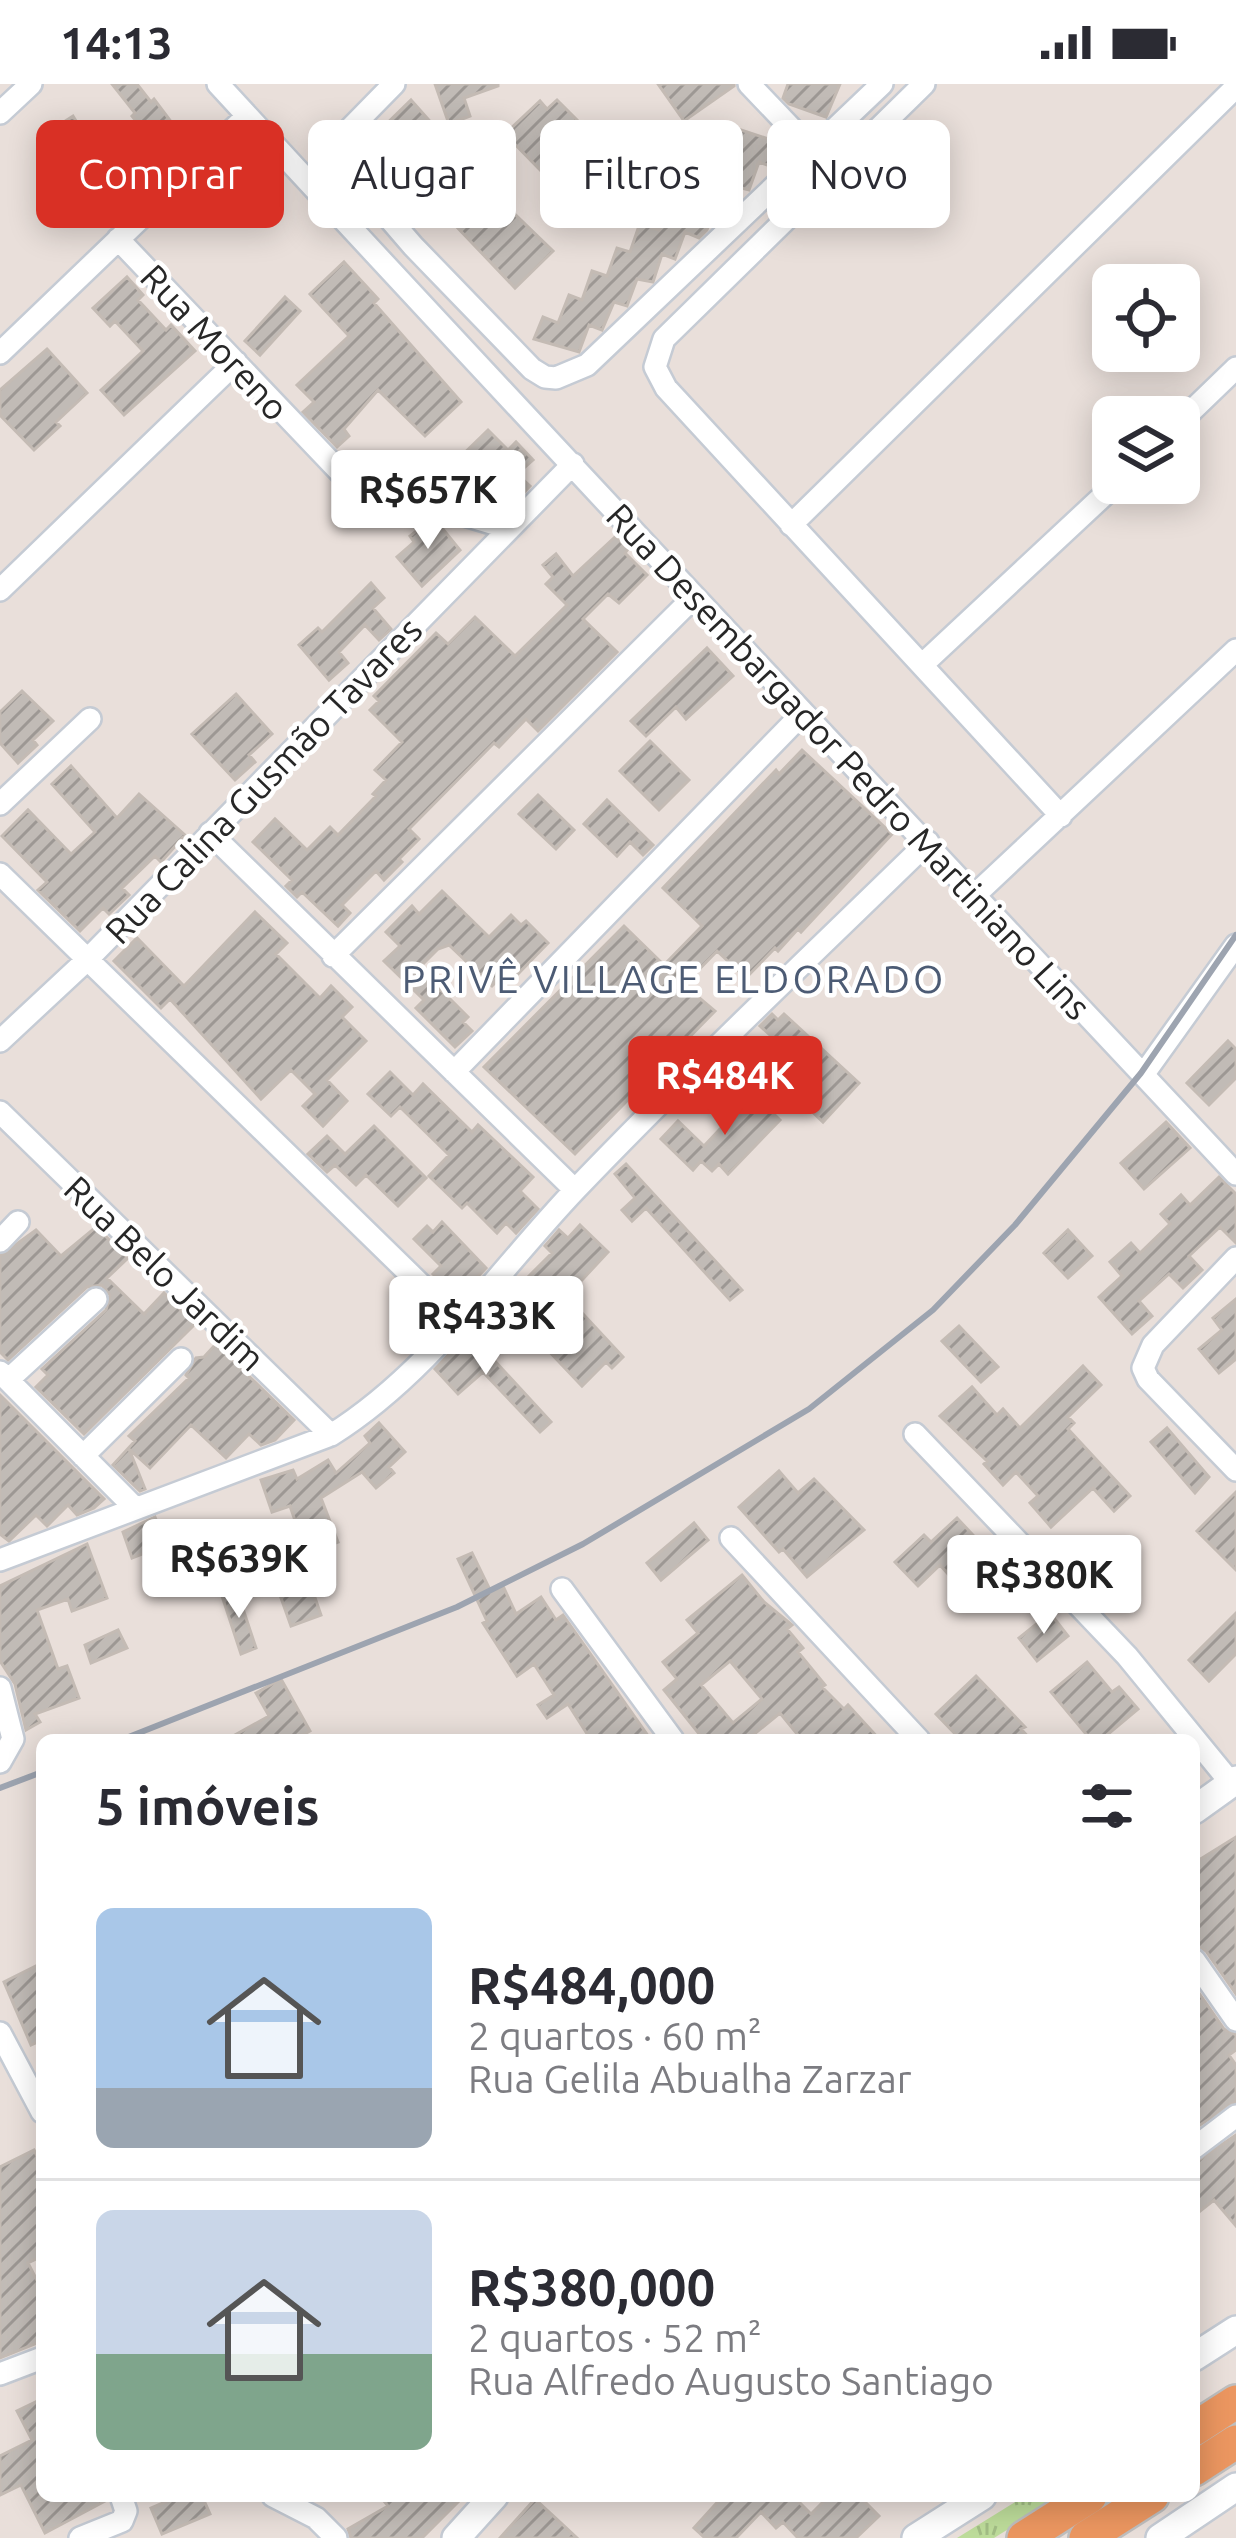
<!DOCTYPE html>
<html lang="pt">
<head>
<meta charset="utf-8">
<style>
	body { margin:0; font-family:Ubuntu,sans-serif; background:#f7f7f7; color:#2b2b33; height:100vh; display:flex; flex-direction:column; font-size:45px; white-space:nowrap }
	* { box-sizing:border-box; margin:0 }
	p { font-size:39px; color:#7c7c81 }
	.icon { flex:none; width:66px; height:66px; fill:none; stroke:currentColor; stroke-width:2; stroke-linecap:round; stroke-linejoin:round }
	.map { position:relative; flex:1; overflow:hidden }
	.drawer { position:absolute; left:36px; top:1650px; width:1164px; height:768px; display:flex; flex-direction:column; background:#fff; border-radius:18px; box-shadow:0 6px 30px #0003 }
	.drawer>* { flex:none }
	.top-card { position:absolute; left:36px; top:36px; width:1164px; height:108px; display:flex; gap:24px }
	.controls { position:absolute; left:1092px; top:180px; display:grid; gap:24px }
	.controls a { display:grid; place-items:center; width:108px; height:108px; border-radius:18px; background:#fff; box-shadow:0 6px 30px #0003; font-size:60px }
	.price { position:absolute; translate:-50% -102px; padding:0 27px; border-radius:12px; background:#fff; color:#222; font-size:39px; line-height:78px; filter:drop-shadow(0 3px 6px #0008) }
	.price::after { content:''; position:absolute; left:50%; top:72px; width:36px; height:27px; margin-left:-18px; background:inherit; clip-path:polygon(0 0,100% 0,50% 100%) }
	.price.selected { background:#d93025; color:#fff }
	ul { padding:0; list-style:none }
	li { display:flex; align-items:center; gap:36px; height:300px; padding:0 60px }
	li+li { border-top:3px solid #e1e1e2 }
	li span { display:grid; place-items:center; flex:none; width:336px; height:240px; border-radius:18px; color:#555 }
	li>.icon { margin-inline-start:auto }
	span .icon { width:144px; height:144px; fill:#fffc; stroke-width:1 }
	li b { font-size:51px }
	h2 { display:flex; justify-content:space-between; align-items:center; height:144px; padding:0 60px; font-size:51px }
	.chip { padding:0 42px; border-radius:18px; background:#fff; box-shadow:0 6px 30px #0003; font-size:42px; line-height:108px }
	.chip.selected { background:#d93025; color:#fff }
	.status { display:flex; justify-content:space-between; align-items:center; height:84px; padding:0 60px; background:#fff; direction:ltr }
	.status svg { height:33px; fill:currentColor }
	.map>svg:first-child { display:block }
	.grass { fill:url(#grass-tufts) }
	.building { fill:url(#building-hatch); stroke:#c4bbb4; stroke-width:3; fill-rule:evenodd }
	.lines { fill:none; stroke-linecap:round; stroke-linejoin:round }
	.minor-casing { stroke:#c5cbd4; stroke-width:26 }
	.secondary-casing { stroke:#c5cbd4; stroke-width:32 }
	.trunk-casing { stroke:#bebebe; stroke-width:38 }
	.minor { stroke:#fff; stroke-width:21 }
	.secondary { stroke:#fff; stroke-width:27 }
	.trunk { stroke:#eb9660; stroke-width:33 }
	.rail { stroke:#9da4b0; stroke-width:6 }
	.labels { text-anchor:middle; dominant-baseline:central; stroke-width:9; stroke-linejoin:round; paint-order:stroke }
	.street-label { font-size:36px; fill:#272727; stroke:#fff }
	.neighbourhood-label { font-size:39px; letter-spacing:3px; fill:#4c5b74; stroke:#fff }
</style>
</head>
<body>
<div class="status"><b>14:13</b><svg viewBox="0 0 49 12"><path d="M0 12V9h3v3zM5 12V6h3v6zM10 12V3h3v9zM15 12V0h3v12zM26 1h20v11H26zM47 4h2v5h-2z"/></svg></div>
<div class="map">
<svg width="1236" height="2454" viewBox="0 0 1236 2454">
	<defs>
		<pattern id="grass-tufts" width="24" height="20" patternUnits="userSpaceOnUse" patternTransform="scale(3)"><rect width="24" height="20" fill="#bddc9a"/><path d="M3 7l-1-3M5 7V3M7 7l1-3M15 17l-1-3M17 17v-4M19 17l1-3" fill="none" stroke="#a2bd85"/></pattern>
		<pattern id="building-hatch" width="6" height="6" patternUnits="userSpaceOnUse" patternTransform="scale(3)"><rect width="6" height="6" fill="#c1bbb6"/><path d="M-1 1l2-2M0 6l6-6M5 7l2-2" fill="none" stroke="#9d9894"/></pattern>
	</defs>
	<rect width="100%" height="100%" fill="#e9dfda"/>
	<path class="grass" d="M1025,2412h36l-67,42h-37z"/>
	<path class="building" d="M112,0h25l14,18 3,-3 27,36 -29,21 -68,70 -33,-34 25,-25 -23,-38 20,-13 23,37 7,-2 33,-30 -4,-5 3,-3z
		M435,0h63v2l-34,12 6,18 -21,8z
		M658,0h76v2l-50,35z
		M788,0h52l-14,33 -37,-13 -6,-6z
		M411,16l89,100 53,51 -38,37 -143,-150z
		M557,16l28,28 -44,43 -36,-37 35,-33 7,8z
		M738,45l46,15 -6,18 -5,5 -14,-5 -10,28 -15,-4 -8,25 -11,-3 -8,22 -8,8 -14,-6 -10,27 -13,-5 -9,28 -16,-3 -10,27 -13,-4 -12,28 -13,-5 -10,27 -45,-13 9,-22 15,6 11,-28 13,5 10,-29 15,5 10,-28 13,4 10,-29 19,7 10,-27 12,4 10,-31 14,5 9,-26 14,5z
		M344,178l34,37 -4,4 87,99 -36,34 -47,-46 -34,39 5,7 -12,11 -34,-35 11,-10 -17,-17 52,-49 -39,-42z
		M127,193l16,18 -5,5 28,30 5,-5 24,26 -71,64 -23,-25 42,-39 -28,-30 -5,5 -17,-18z
		M285,213l15,14 -40,44 -15,-14z
		M47,265l40,44 -31,29 4,4 -26,24 -34,-35v-25z
		M488,346l20,20 8,-8 17,18 -16,14 13,12 -25,26 -31,-10 6,-5 -30,-30z
		M430,436l8,3 22,27 -38,36 -25,-29 17,-15 -4,-6z
		M616,452l12,13 -3,4 22,22 -28,28 -11,-9 -25,25 34,33 -79,79 -12,-12 -27,28 -5,-4 -85,86 10,10 -20,20 3,3 -18,18 -8,-9 -34,34 8,8 -12,13 -36,-34 -5,5 -11,-11 6,-6 -39,-38 22,-23 32,31 23,-23 8,8 38,-39 -3,-2 13,-14 -11,-10 27,-28 -32,-32 9,-9 -5,-5 62,-63 12,11 27,-27 40,39 52,-51 -21,-21 7,-7 -10,-12 13,-11 17,22z
		M371,499l13,15 -11,10 18,21 -12,11 -14,-15 -26,27 9,11 -19,17 -30,-35 19,-17 4,4z
		M707,564l26,28 -47,43 -10,-12 -30,29 -15,-15z
		M22,607l31,30 -20,19 4,5 -19,18 -18,-20v-31z
		M236,610l36,40 -23,21 6,7 -20,18 -43,-46z
		M650,657l39,39 -30,30 -39,-39z
		M802,666l90,84 -91,98 -3,-3 -20,22 -3,-3 -29,30 -29,-27 -33,34 31,26 -140,143 -91,-87 140,-141 40,39 38,-39 -39,-38 113,-118 3,4z
		M71,682l46,52 22,-24 46,41 -24,27 -6,-6 -33,32 7,7 -20,19 -6,-6 -23,23 -42,-41 9,-8 -45,-46 26,-26 43,44 24,-22 -43,-48z
		M538,711l36,35 -18,19 -37,-35z
		M607,716l46,45 -10,10 -13,-13 -13,14 -33,-32z
		M442,807l47,46 22,-22 10,10 5,-4 22,22 -36,37 -7,-7 -13,13 -43,-41 -11,4 -19,19 49,49 -5,5 9,9 -17,16 -39,-39 8,-8 -40,-39 16,-15 -14,-14 26,-26 7,8z
		M255,828l32,31 -11,11 44,44 11,-12 21,21 -10,10 24,24 -39,39 20,21 -24,25 -20,-20 12,-12 -24,-24 -30,29 -91,-100 -9,9 -47,-47 23,-23 47,48z
		M772,930l6,6 6,-6 75,69 -36,39 -47,-45 18,-20 -34,-31z
		M1228,957l8,8v29l-27,27 -22,-22z
		M390,988l23,23 10,-11 49,48 6,-7 55,52 -13,14 18,18 -22,24 -10,-10 -9,10 -30,-30 -5,5 -33,-32 20,-21 -49,-48 -9,9 -23,-22z
		M753,1010l27,26 -52,54 -9,-10 -7,7 -11,-10 -8,9 -32,-31 17,-18 26,25z
		M1166,1038l24,26 -46,41 -23,-26z
		M374,1042l52,52 -28,28 -32,-31 -10,10 -21,-20 -8,7 -19,-18 19,-18 18,18z
		M626,1080l116,126 -12,10 -84,-92 -14,13 -10,-11 13,-12 -20,-24z
		M1219,1093l17,17v49l-16,-16 -31,29 13,14 -19,18 -14,-14 -30,27 13,15 -20,18 -33,-37 23,-21 -12,-14 21,-19 9,10 30,-29 -9,-10 20,-19 9,10z
		M442,1138l44,46 -29,30 -24,-24 8,-8 -27,-27 13,-13 6,6z
		M580,1141l28,27 -39,42 1,6 53,57 -11,11 -6,-6 -24,24 -76,-80 -1,-6 47,-47 -7,-7 14,-16 9,8z
		M96,1143l32,31 -21,20 37,36 20,-21 31,31 -111,110 -48,-47 12,-12 -6,-6 64,-59 4,-15 -8,-10 -15,2 -79,73 -8,-8v-96l36,-26 25,26z
		M1068,1146l24,26 -24,22 -24,-25z
		M1236,1215v60l-17,14 -20,-24 23,-19 -9,-12z
		M959,1242l39,41 -17,15 -39,-41z
		M469,1249l82,89 -11,10 -57,-60 -25,22 -23,-25z
		M216,1260l78,76 -19,20 -14,5 -12,-11 -23,24 -35,-33 -41,43 -21,-19 16,40 -5,2 -27,-26 22,-24 -6,-5 60,-58 -3,-3 10,-17 8,-1z
		M1083,1282l18,19 -33,32 6,6 -6,6 62,67 -16,15 -21,-23 -42,39 -21,-24 8,-7 -22,-24 -13,13 -19,-21 3,-3 -47,-45 32,-29 25,28 6,-6 17,19z
		M0,1311l104,104 -10,9 -17,7 -9,-10 -21,21 -11,-11 -27,26 -9,-7z
		M379,1339l26,29 -16,15 5,6 -18,15 -14,-16 -41,26 17,44 -14,5v5l-22,8 19,55 -30,11 -22,-62 18,-7 -4,-12 18,-7 -11,-32 -18,6 -11,-32 32,-10 4,9 31,-19 8,13 34,-30 -5,-7z
		M1167,1344l42,49 -14,16 -44,-51z
		M779,1387l19,22 16,-14 50,51 -57,47 -24,-28 -4,3 -40,-45z
		M1236,1408v78l-39,-39z
		M155,1433l15,38 -19,7 -4,-10 -15,6 -9,-26z
		M957,1434l42,45 -33,31 -26,-29 -22,21 -23,-24 29,-27 7,7z
		M694,1439l14,17 -47,40 -14,-17z
		M87,1460l20,54 -35,13 -4,-12 -31,11 21,59 9,-3 12,32 -44,16 5,8 -14,8 -11,-46 -15,-23v-75z
		M472,1469l19,39 12,-6 13,28 25,-17 15,23 7,-5 88,125h-60l-23,-36 -21,14 -9,-13 16,-10 -20,-31 -17,12 -34,-53 4,-2 -29,-62z
		M742,1491l22,27 28,23 -5,4 16,19 -5,4 27,33 -3,2 22,22 4,-4 32,35h-78l-22,-27 -33,27h-43l-40,-50 13,-11 -14,-17 35,-29 -11,-13zM730,1577l32,38 -29,24 -32,-38z
		M236,1504l20,60 -15,6 -20,-61z
		M1050,1529l18,23 -31,25 -18,-23z
		M1236,1529v41l-27,27 -20,-21z
		M118,1546l9,18 -36,15 -6,-18z
		M1087,1578l25,30 7,-5 19,22 -37,31h-10l-40,-48z
		M976,1592l49,51 -4,2 10,11h-70l-25,-26z
		M281,1595l29,52 -16,9h-68l43,-24 -13,-23z
		M1236,1753v157l-30,-43 -12,-6v-82z
		M42,1879v77l-11,5 -27,-63z
		M1194,1902l30,43 12,6v15l-7,5 7,10v36l-42,28z
		M1236,2051v91l-22,-26 -20,16v-53z
		M34,2066l8,16v90l-14,7 14,27v51l-42,17v-191z
		M42,2315v97h64l1,4 -62,33 -24,-48 -21,10v-39l32,-16 -15,-29z
		M179,2412h23l8,18 -48,20 -11,-26z
		M380,2412h84l-42,42h-71l-3,-9 40,-23z
		M723,2412h70l18,18 18,-18h30l20,20 -23,22h-58l-15,-16 -7,6 -15,-16 -25,26h-31l-11,-10z
		M535,2415l26,24 16,15h-77z"/>
	<g class="lines">
		<g class="minor-casing">
			<path id="minor" d="M218,0c337,366 678,727 1018,1090
				M394,0l-56,57 -4,7 4,11 75,87 119,123 13,8 11,1 31,-13 295,-281
				M749,0l62,65
				M924,0l-260,255 -9,28 11,21 395,428
				M0,29l31,-29
				M118,155l223,234 43,18 124,37
				M0,269l247,-237
				M1179,339l57,-55
				M791,441l445,-438
				M0,506l236,-228
				M923,580l194,-181
				M0,720l90,-85
				M210,749l365,357
				M0,790l458,447
				M976,810l260,-244
				M333,872l360,-358
				M0,957l88,-82 485,-495
				M454,988l349,-359
				M1143,991l93,-130
				M0,1028l331,323
				M0,1157l18,-19
				M1236,1174l-83,87 -10,23 5,11 88,91
				M0,1288l134,135
				M8,1296l88,-81
				M915,1350l212,222 104,127
				M83,1372l98,-97
				M731,1454l188,202
				M0,1476l331,-125c98,-61 166,-163 245,-246 114,-119 234,-232 352,-347
				M562,1505l111,151
				M0,1604l13,51 -13,23
				M1194,1876l42,60
				M0,1949l42,79
				M1194,2064l42,-32
				M0,2290l42,-16
				M273,2412l43,22 20,20
				M80,2454l42,-17 4,-10 -5,-15"/>
		</g>
		<g class="secondary-casing">
			<path id="secondary" d="M1194,1726l42,-30
				M1194,2273l42,-27
				M456,2454l38,-42
				M916,2454l66,-42
				M1160,2454l76,-51"/>
		</g>
		<g class="trunk-casing">
			<path id="trunk" d="M1194,2345l42,-27
				M1194,2385l42,-27
				M1024,2454l66,-42
				M1086,2454l66,-42"/>
		</g>
		<use href="#minor" class="minor"/>
		<use href="#secondary" class="secondary"/>
		<use href="#trunk" class="trunk"/>
		<path class="rail" d="M121,1656l336,-133 126,-63 226,-135 124,-99 82,-85 126,-152 95,-138
			M0,1704l42,-16"/>
	</g>
	<g class="labels">
		<g class="street-label">
			<text transform="translate(215 258) rotate(47)">Rua Moreno</text>
			<text transform="translate(849 677) rotate(47)">Rua Desembargador Pedro Martiniano Lins</text>
			<text transform="translate(263 696) rotate(-46)">Rua Calina Gusmão Tavares</text>
			<text transform="translate(165 1189) rotate(44)">Rua Belo Jardim</text>
		</g>
		<g class="neighbourhood-label">
			<text x="674" y="894">PRIVÊ VILLAGE ELDORADO</text>
		</g>
	</g>
</svg>
<div class="controls">
<a><svg class="icon" aria-label="locate" viewBox="0 0 24 24"><circle cx="12" cy="12" r="6"/><path d="M12 2v4M12 18v4M2 12h4M18 12h4"/></svg></a>
<a><svg class="icon" aria-label="layers" viewBox="0 0 24 24"><path d="M12 4l9 5-9 5-9-5zM3 14l9 5 9-5"/></svg></a>
</div>
<b class="price" style="left:428px;top:468px">R$657K</b>
<b class="price selected" style="left:725px;top:1054px">R$484K</b>
<b class="price" style="left:486px;top:1294px">R$433K</b>
<b class="price" style="left:239px;top:1537px">R$639K</b>
<b class="price" style="left:1044px;top:1553px">R$380K</b>
<div class="top-card">
<a class="chip selected">Comprar</a>
<a class="chip">Alugar</a>
<a class="chip">Filtros</a>
<a class="chip">Novo</a>
</div>
<section class="drawer">
<h2>5 imóveis<svg class="icon" aria-label="filters" viewBox="0 0 24 24"><path d="M4 7h16M4 17h16"/><circle cx="9" cy="7" r="2"/><circle cx="15" cy="17" r="2"/></svg></h2>
<ul>
<li><span style="background:linear-gradient(#a9c7e8 75%,#9aa5b1 0)"><svg class="icon" aria-label="home" viewBox="0 0 24 24"><path d="M3 11l9-7 9 7M6 9v11h12V9"/></svg></span><div><b>R$484,000</b><p>2 quartos · 60 m²</p><p>Rua Gelila Abualha Zarzar</p></div></li>
<li><span style="background:linear-gradient(#c9d6e8 60%,#7fa58c 0)"><svg class="icon" aria-label="home" viewBox="0 0 24 24"><path d="M3 11l9-7 9 7M6 9v11h12V9"/></svg></span><div><b>R$380,000</b><p>2 quartos · 52 m²</p><p>Rua Alfredo Augusto Santiago</p></div></li>
</ul>
</section>
</div>
</body>
</html>
